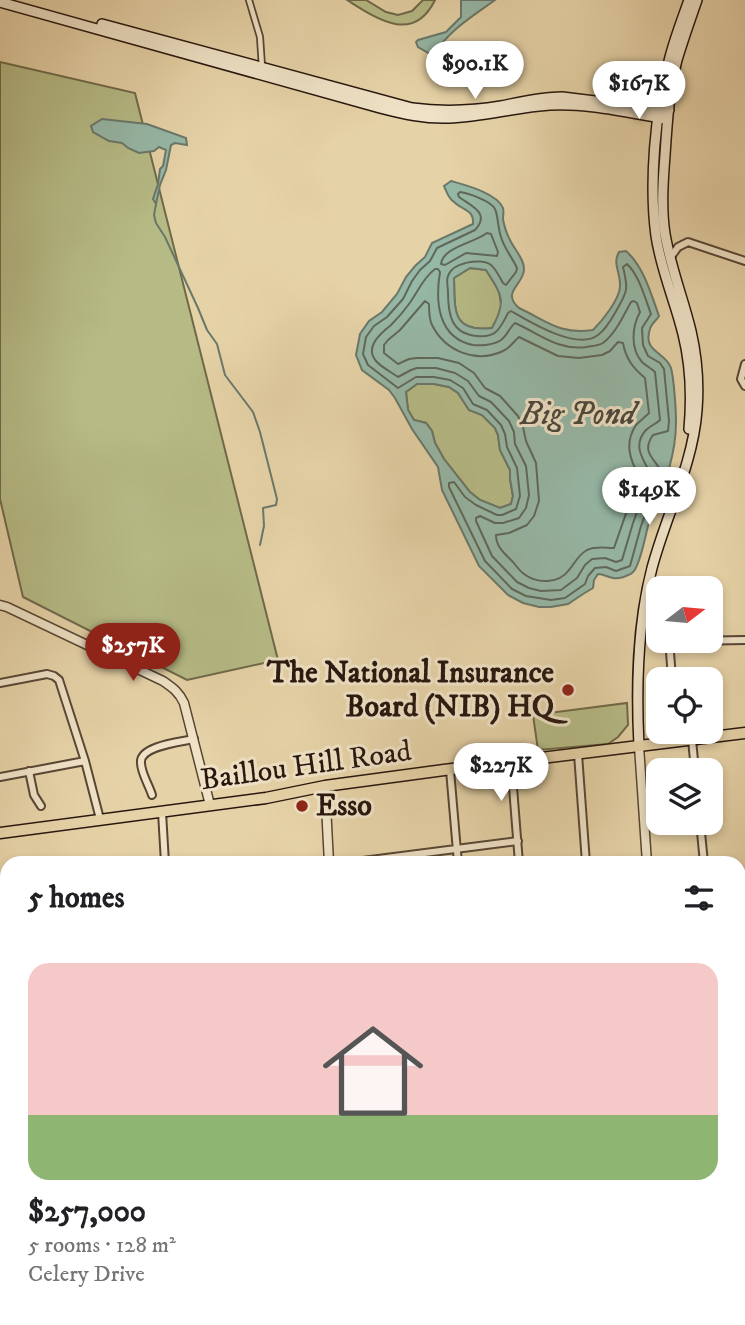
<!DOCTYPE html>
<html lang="en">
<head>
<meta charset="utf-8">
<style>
	body { margin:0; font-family:"IM FELL DW Pica",serif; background:#f2f2f2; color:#202124; height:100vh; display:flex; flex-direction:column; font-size:26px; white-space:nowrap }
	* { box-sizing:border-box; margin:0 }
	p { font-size:23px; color:#757577 }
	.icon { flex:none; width:38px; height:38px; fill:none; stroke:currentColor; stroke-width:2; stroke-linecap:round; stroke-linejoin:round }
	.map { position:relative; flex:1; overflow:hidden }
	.sheet { position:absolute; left:0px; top:856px; width:746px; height:471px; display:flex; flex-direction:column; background:#fff; border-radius:21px 21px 0 0; box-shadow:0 4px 10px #0003 }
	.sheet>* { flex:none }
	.needle { width:46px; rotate:74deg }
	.controls { position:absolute; left:646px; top:576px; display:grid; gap:14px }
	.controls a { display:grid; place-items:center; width:77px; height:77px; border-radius:14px; background:#fff; box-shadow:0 4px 10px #0003; font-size:35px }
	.price { position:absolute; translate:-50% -60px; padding:0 16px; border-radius:24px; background:#fff; color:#222; font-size:23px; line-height:46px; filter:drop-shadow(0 2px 4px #0008) }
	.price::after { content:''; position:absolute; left:50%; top:42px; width:21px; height:16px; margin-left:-10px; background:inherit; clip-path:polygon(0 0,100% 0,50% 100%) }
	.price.on { background:#8f2418; color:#fff }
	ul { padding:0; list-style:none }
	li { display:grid; align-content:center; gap:14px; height:371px; padding:0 28px }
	li span { display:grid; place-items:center; height:217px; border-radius:21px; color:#555 }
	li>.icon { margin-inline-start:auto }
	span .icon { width:126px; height:126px; fill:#fffc; stroke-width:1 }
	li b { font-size:30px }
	h2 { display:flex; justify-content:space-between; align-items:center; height:84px; padding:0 28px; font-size:30px }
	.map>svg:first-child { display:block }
	.green { fill:#b6bb86; stroke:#6f694a; stroke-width:2 }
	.water { fill:#96b8a7; stroke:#6a786a; stroke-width:2; fill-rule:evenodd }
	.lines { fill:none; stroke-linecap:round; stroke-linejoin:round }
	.shore { stroke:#5f685b; stroke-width:2 }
	.stream { stroke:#6a786a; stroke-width:2 }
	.pedestrian-casing { stroke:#584635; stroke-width:8 }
	.minor-casing { stroke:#584635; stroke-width:10 }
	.tertiary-casing { stroke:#584635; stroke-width:11 }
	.secondary-casing { stroke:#28170f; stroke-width:12 }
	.primary-casing { stroke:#28170f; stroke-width:13 }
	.pedestrian { stroke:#efe2c6; stroke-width:4.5 }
	.minor { stroke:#efe2c6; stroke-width:6 }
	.tertiary { stroke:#efe2c6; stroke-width:8 }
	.secondary { stroke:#efe2c6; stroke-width:9 }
	.primary { stroke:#e6d2a7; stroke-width:10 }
	.poi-dot { fill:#8f2418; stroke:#efe2c6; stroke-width:2.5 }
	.labels { text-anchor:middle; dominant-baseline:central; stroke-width:6; stroke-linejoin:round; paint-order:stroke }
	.poi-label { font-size:30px; font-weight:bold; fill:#28170f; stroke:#efe2c6; text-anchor:end }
	.street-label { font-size:30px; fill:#28170f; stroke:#efe2c6 }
	.water-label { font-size:32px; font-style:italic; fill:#49473d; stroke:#efe2c6 }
</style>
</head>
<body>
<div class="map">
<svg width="745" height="1325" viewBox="0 0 745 1325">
	<rect width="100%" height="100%" fill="#e6d2a7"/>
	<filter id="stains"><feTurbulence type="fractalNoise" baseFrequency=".00286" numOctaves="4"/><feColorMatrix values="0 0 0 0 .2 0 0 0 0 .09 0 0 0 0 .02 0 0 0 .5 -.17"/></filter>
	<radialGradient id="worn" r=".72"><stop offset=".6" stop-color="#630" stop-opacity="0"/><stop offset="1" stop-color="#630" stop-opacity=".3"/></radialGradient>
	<path class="green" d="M347,0h19l20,12 12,3 14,-4 11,-11h12c-22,45 -59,18 -88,0z
		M0,62l135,31 143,567 -91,20 -164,-83 -23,-98z
		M470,268l16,2 13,21 3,19 -10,18c-41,5 -37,-18 -38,-50z
		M417,384h17l15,3 9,6 11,17 13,5 13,13 3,7 2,15 10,20v9l3,17 -2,8 -11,4 -20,-8 -10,-8 -26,-33 -9,-16 -3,-12 -6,-8 -12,-3 -6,-10 -2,-18z
		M627,703l1,22 -10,12 -10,7 -70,6 -5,-35z"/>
	<path class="water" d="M461,0h34c-19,14 -49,32 -59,53l-6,1 -12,-7 -2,-5 2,-2 28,-8 15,-15z
		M102,119l45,5 39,14 1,7 -12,-2 -4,2 -5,25 -6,15 -4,19 -3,-5 5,-15 2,-15 3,-3 3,-16 -7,-3 -5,4 -15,2 -11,-5 -6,-5 -13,-2 -16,-9 -2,-6z
		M451,181c14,4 46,12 52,27 1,5 0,7 0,11 1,7 4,15 7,21 4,9 15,20 14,30 -1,15 -23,22 -5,38 28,13 41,27 74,22 9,-9 27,-31 27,-44 1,-13 -8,-22 -1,-34l7,-1c18,16 25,43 33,65 -3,5 -8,8 -9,13 -8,23 16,23 21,39 3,11 5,42 5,54 0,38 -15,70 -28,104 -3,11 -8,40 -15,46 -2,3 -6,3 -9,5 -4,1 -7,2 -11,1 -6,-1 -9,-4 -15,-4l-4,6 -1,8 -10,6 -15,10 -17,3h-12l-16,-4 -15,-8 -29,-29 -37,-76 -4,-23 -26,-38 -17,-31 -6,-8 -27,-20 -6,-15 4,-21 9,-13 13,-9 15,-18 9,-17 9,-11 10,-9 7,-14 41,-19c1,-15 -10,-13 -19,-22 -6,-4 -7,-10 -10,-16zM470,268l16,2c16,25 21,31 6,58 -41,5 -37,-19 -38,-50zM417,384h17l15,3 9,6 11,17 13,5 13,13 3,7 2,15 10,20v9l3,17 -2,8 -11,4 -20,-8 -10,-8 -26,-33 -9,-16 -3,-12 -6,-8 -12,-3 -6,-10 -2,-18z"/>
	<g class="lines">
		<path class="shore" d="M460,192c8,1 31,9 35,17 3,6 3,20 6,28 3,11 11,20 16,31l-1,4 -10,13 -3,-2c-3,-5 -7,-14 -12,-18 -10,-8 -39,-2 -43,11 -2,4 0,12 0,16 0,22 3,42 29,44 20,2 23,-8 31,-23l3,-2c19,11 66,40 87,24 7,-5 13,-15 17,-22 12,-21 14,-22 8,-46l4,-3c12,11 18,34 24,50l-9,14 1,17 5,11 12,7 4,6 5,52 -1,10 -15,4c-12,17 1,23 8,36l-20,55 -11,40 -14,5 -10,-4 -11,1 -7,8 -3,8 -20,14 -14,2 -25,-4 -14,-7 -27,-28 -36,-74v-4l5,-1 11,15 11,8 21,10h5l14,-6 4,-13 -3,-28 -10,-21 -2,-13 -4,-9 -14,-15 -14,-6 -10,-16 -13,-8 -16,-3h-18l-18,11 -30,-23 -5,-11 3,-17 8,-11 13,-9 16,-18 9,-18 8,-11 10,-9 7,-13 38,-18c16,-17 -4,-24 -16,-33l-1,-3z
			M487,233l4,1 7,18 -1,4 -31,-3 -21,12 -4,-1c2,-17 33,-21 46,-31z
			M435,269h3l2,3c-5,30 -2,66 33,73 8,1 21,0 28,-5 6,-4 8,-12 14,-17 25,11 43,28 72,24 5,-1 11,-1 16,-4 13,-10 20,-27 28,-41l3,-1 3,2 3,9c-8,15 -10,36 2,50 4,4 9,6 13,10l5,48c-4,4 -10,6 -14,10 -14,15 -3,30 5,44l-18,49 -11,37 -6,2 -11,-4 -13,1 -7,6 -8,13 -16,12 -20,1 -12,-3 -12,-6 -25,-26 -16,-35v-3l4,-2 15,7h8l16,-5 7,-10 3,-13 -3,-29 -11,-22 -1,-12 -5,-11 -18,-19 -12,-6 -11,-15 -13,-8 -19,-5h-19l-6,2 -13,7c-7,-5 -17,-10 -22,-16 -12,-14 5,-28 15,-36 6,-6 13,-14 18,-21 9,-12 13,-25 26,-35z
			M425,301l4,3c0,7 0,15 3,21 13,26 44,39 71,26 7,-3 10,-9 16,-14l39,19 21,2 23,-3 8,-4 8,-9 5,1c3,16 10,25 22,35l4,35c-4,4 -9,8 -13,12 -12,18 -6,35 3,51l-25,72c-9,0 -18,-2 -27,2 -9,5 -12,13 -18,20 -10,14 -32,14 -45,4 -4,-3 -8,-8 -11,-12 -8,-8 -17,-15 -17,-27l13,-2 18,-8 7,-9 5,-15 -3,-38 -10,-22 -3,-14 -5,-11 -18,-20 -15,-8 -11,-15 -15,-10 -21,-5h-21l-8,1 -11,5 -14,-11v-8l4,-5 12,-10z"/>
		<path class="stream" d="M156,204l-2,11 2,8 9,14 33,71 9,22 10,14 8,31 28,37 7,20 17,67 -1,6 -13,3 1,18 -4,19"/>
		<g class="pedestrian-casing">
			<path id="pedestrian" d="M249,0l11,37 2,30"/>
		</g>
		<g class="minor-casing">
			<path id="minor" d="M670,258l8,-11 10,-5 57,19
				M745,364l-4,15 4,7
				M672,679l-2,-27 3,-6 14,-5 58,-1
				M0,683l47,-9 7,2 5,4 26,81 15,58
				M692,740l3,30
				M578,754l8,109
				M511,762l8,101
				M450,770l8,93
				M29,771l5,24 7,11
				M0,777l85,-16
				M152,795c-3,-10 -11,-22 -11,-32 -2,-17 39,-21 53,-24
				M162,812l3,51
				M700,822l4,41
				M347,863l171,-22
				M0,909l7,-1
				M0,982l7,-1
				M738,999l7,-1
				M738,1039l7,-2
				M738,1099l7,-1
				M0,1119l7,-1
				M738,1160l7,-2
				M738,1230l7,-1
				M0,1267l7,17
				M738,1290l7,-1
				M22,1320l3,5
				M199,1320v5
				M408,1320v5
				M554,1320l1,5
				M0,1323l8,-3
				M570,1325l27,-5"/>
		</g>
		<g class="tertiary-casing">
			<path id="tertiary" d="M0,605l7,2 156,74c10,7 16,11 21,22l26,102
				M639,746l8,117
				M325,786l4,77
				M315,1320v5
				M682,1320v5"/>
		</g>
		<g class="secondary-casing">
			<path id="secondary" d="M689,0c-7,20 -15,40 -20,61 -14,51 -20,122 -13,175 5,34 19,65 27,98 8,32 9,62 6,95
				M0,2l380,106c23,6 45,11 69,10 34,-1 67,-11 101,-13 39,-2 79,8 117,14
				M102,24l310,84c30,4 59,3 89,-2 20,-4 40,-9 61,-9l107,13
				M639,746c-3,-59 -2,-120 13,-178 14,-53 41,-103 45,-158 2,-26 0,-53 -6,-79 -8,-33 -20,-62 -26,-97 -4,-26 -2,-53 0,-79 2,-31 4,-64 12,-95 6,-20 13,-40 20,-60
				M0,1143l7,17
				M71,1320l3,5"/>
		</g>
		<g class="primary-casing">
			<path id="primary" d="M0,833l266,-35 59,-12 119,-16 301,-37
				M738,952l7,-1
				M0,1056l7,-1"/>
		</g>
		<use href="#pedestrian" class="pedestrian"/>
		<use href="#minor" class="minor"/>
		<use href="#tertiary" class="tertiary"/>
		<use href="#secondary" class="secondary"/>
		<use href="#primary" class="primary"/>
	</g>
	<g class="poi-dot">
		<circle cx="568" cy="690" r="7"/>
		<circle cx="302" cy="806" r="7"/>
	</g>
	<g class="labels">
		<g class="poi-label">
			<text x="554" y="673">The National Insurance<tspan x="554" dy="34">Board (NIB) HQ</tspan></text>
			<text x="316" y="806" text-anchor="start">Esso</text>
		</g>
		<g class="street-label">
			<text transform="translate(306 766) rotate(-8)">Baillou Hill Road</text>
		</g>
		<g class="water-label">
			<text x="578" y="415">Big Pond</text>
		</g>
	</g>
	<rect width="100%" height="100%" filter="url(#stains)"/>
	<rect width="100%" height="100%" fill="url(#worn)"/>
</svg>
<div class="controls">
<a><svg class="needle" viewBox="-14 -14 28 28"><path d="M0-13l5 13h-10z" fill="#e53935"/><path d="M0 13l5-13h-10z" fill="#757577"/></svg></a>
<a><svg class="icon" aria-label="locate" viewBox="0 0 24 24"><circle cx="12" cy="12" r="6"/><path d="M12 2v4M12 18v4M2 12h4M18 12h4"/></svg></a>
<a><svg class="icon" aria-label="layers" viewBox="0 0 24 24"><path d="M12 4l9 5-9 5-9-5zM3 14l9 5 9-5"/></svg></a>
</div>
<b class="price" style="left:475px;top:101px">$90.1K</b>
<b class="price" style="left:639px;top:121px">$167K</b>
<b class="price" style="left:649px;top:527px">$149K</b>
<b class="price on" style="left:133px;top:683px">$257K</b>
<b class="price" style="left:501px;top:803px">$227K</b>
<section class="sheet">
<h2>5 homes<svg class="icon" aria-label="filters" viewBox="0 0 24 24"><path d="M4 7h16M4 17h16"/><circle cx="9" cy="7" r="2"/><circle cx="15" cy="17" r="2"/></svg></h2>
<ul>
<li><span style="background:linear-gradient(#f6c9c9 70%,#8fb573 0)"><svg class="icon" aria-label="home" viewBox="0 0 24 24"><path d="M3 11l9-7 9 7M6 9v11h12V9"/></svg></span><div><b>$257,000</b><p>5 rooms · 128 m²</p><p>Celery Drive</p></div></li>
</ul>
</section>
</div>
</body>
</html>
